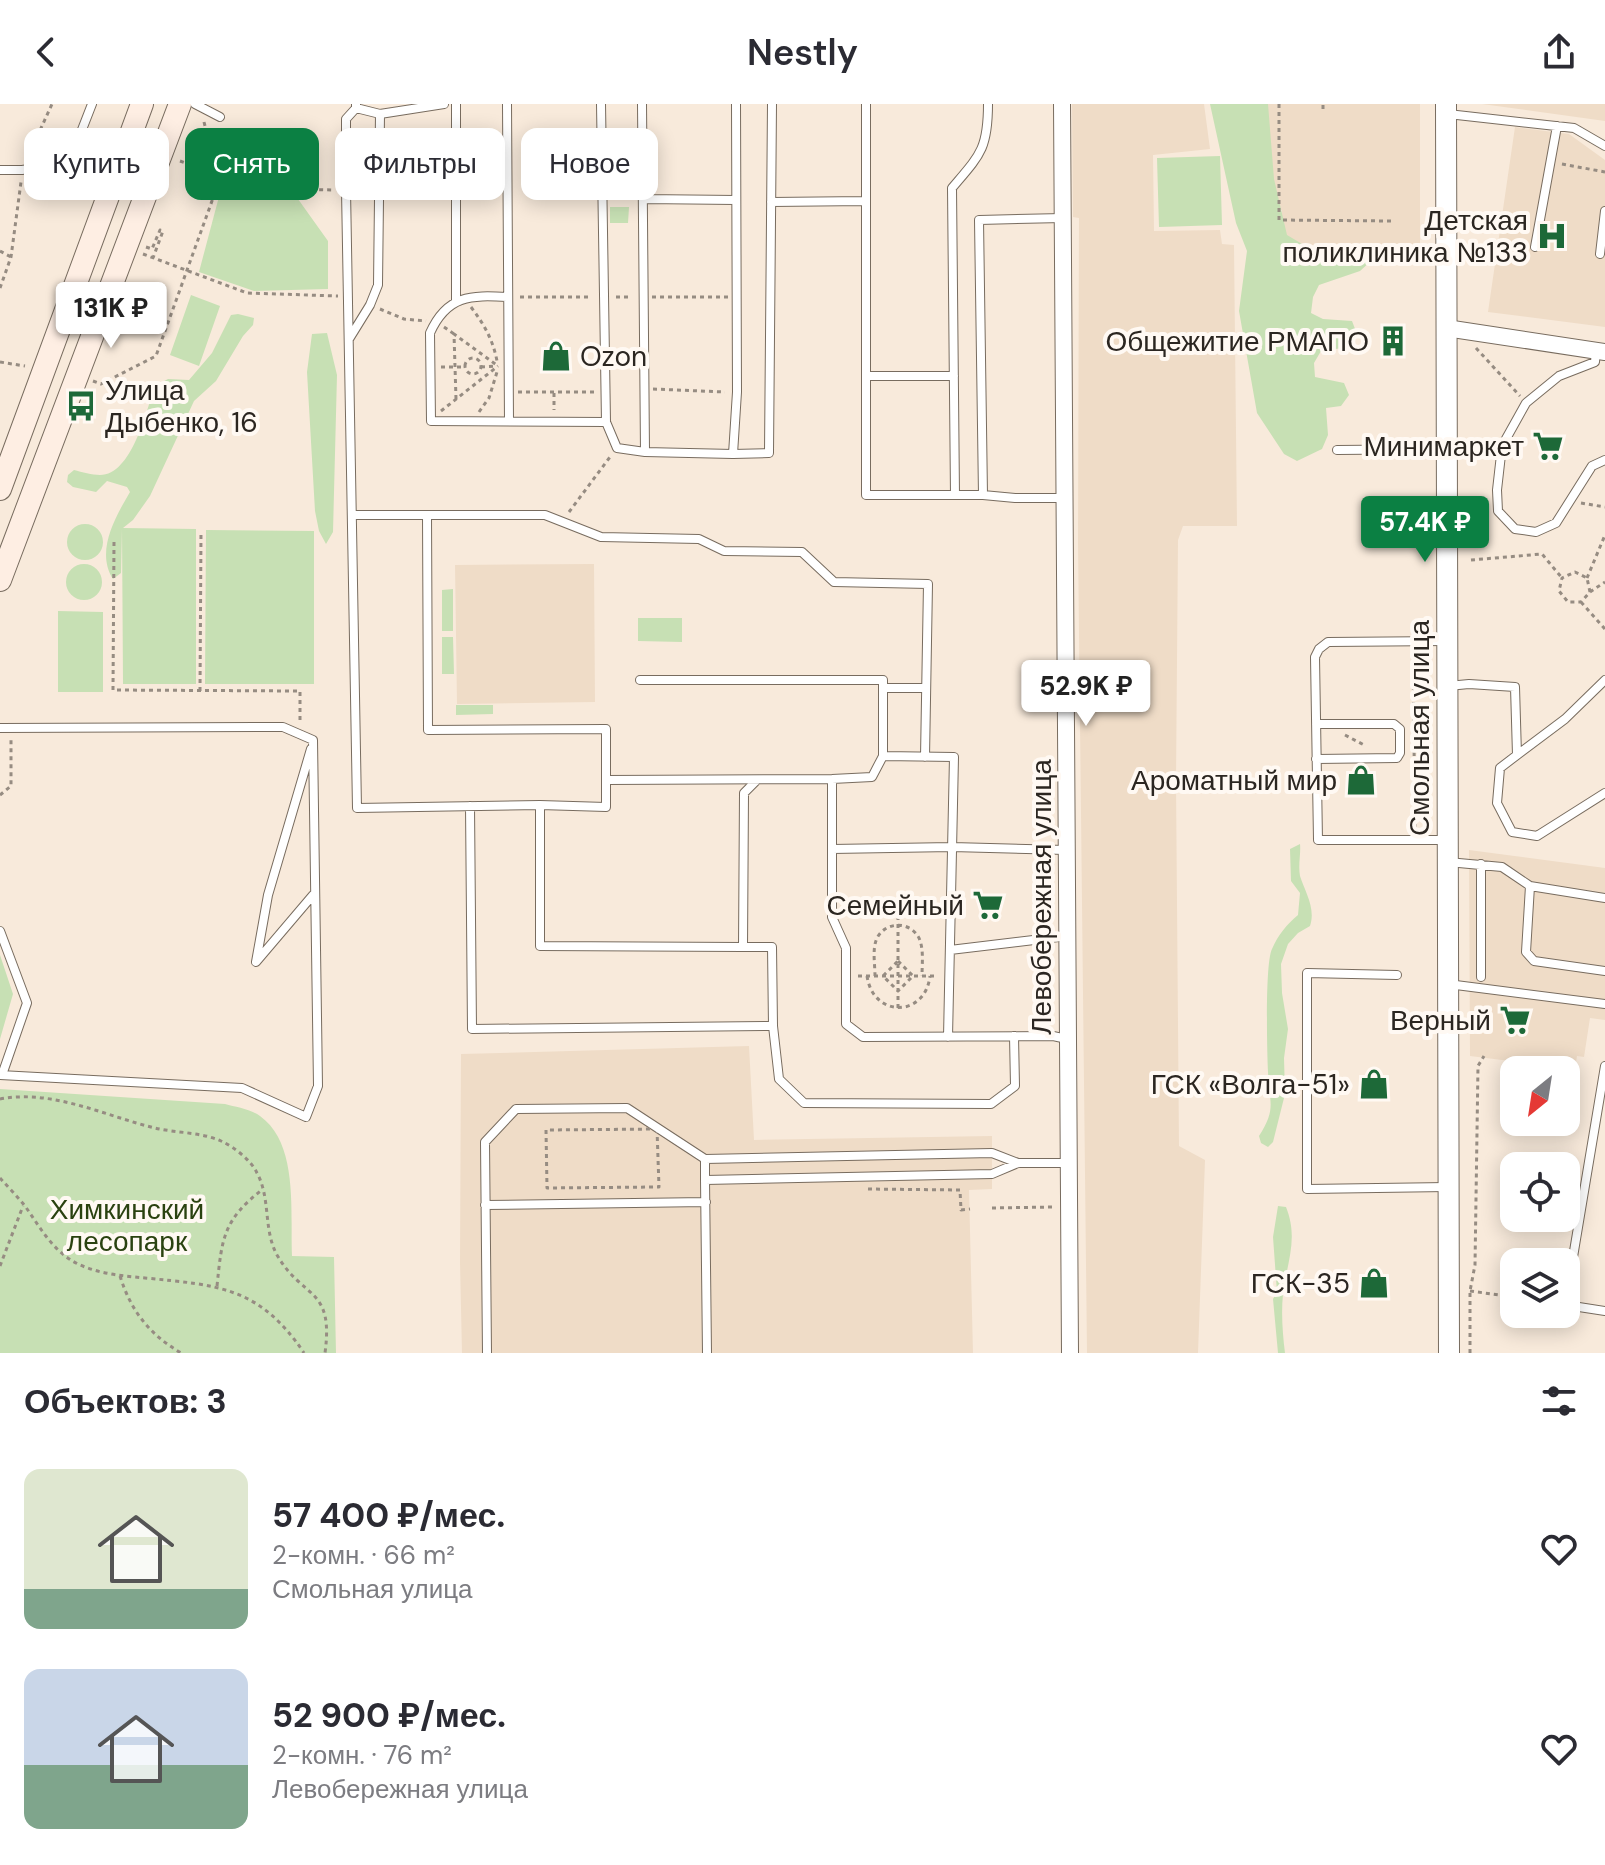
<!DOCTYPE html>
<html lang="ru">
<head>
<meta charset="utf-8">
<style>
	body { margin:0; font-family:"DM Sans",sans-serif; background:#f7f7f7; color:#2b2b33; height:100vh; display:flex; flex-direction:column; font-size:30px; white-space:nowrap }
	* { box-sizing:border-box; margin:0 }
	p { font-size:26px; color:#7c7c81 }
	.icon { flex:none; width:44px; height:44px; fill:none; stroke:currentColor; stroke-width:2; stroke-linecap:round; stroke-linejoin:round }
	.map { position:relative; height:1249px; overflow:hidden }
	.details { display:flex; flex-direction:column; background:#fff; flex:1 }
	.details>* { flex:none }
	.hud { position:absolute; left:24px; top:24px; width:800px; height:72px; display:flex; gap:16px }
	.needle { width:52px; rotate:210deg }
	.fabs { position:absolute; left:1500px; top:952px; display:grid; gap:16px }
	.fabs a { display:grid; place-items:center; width:80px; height:80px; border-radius:16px; background:#fff; box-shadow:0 4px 20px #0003; font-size:40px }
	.price { position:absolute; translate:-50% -68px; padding:0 18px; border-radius:8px; background:#fff; color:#222; font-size:26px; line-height:52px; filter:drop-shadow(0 2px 4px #0008) }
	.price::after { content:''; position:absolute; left:50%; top:48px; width:24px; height:18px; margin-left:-12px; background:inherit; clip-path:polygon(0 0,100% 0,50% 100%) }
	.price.current { background:#0b8043; color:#fff }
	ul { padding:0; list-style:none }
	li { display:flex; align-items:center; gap:24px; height:200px; padding:0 24px }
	li span { display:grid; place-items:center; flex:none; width:224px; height:160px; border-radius:16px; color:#555 }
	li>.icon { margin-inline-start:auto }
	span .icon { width:96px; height:96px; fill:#fffc; stroke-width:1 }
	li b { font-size:34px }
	h2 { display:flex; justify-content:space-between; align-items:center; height:96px; padding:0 24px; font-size:34px }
	.chip { padding:0 28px; border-radius:16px; background:#fff; box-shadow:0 4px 20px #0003; font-size:28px; line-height:72px }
	.chip.current { background:#0b8043; color:#fff }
	header { display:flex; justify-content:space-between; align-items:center; height:104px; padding:0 24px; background:#fff; font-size:36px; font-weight:600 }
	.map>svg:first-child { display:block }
	.built { fill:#efdcc7 }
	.green { fill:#c7e0b4 }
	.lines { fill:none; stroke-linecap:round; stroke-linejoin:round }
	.service-casing { stroke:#786c5f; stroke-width:10 }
	.minor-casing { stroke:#786c5f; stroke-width:18 }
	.tertiary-casing { stroke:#786c5f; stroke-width:22 }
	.secondary-casing { stroke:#786c5f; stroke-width:24 }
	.path { stroke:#968c82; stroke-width:3; stroke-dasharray:4 4; stroke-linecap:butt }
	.service { stroke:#fff; stroke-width:8 }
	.minor { stroke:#fff; stroke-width:16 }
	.tertiary { stroke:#fff; stroke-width:20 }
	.secondary { stroke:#feeee3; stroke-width:22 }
	.labels { text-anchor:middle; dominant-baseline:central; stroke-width:8; stroke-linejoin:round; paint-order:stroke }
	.poi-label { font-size:28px; fill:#2b2621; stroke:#fff9f3; text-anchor:end }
	.street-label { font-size:28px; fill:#2b2621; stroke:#fff9f3 }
	.park-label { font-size:28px; fill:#2a4210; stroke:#fff9f3 }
</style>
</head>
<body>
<header><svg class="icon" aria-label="back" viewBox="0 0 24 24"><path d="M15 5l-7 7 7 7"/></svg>Nestly<svg class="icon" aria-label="share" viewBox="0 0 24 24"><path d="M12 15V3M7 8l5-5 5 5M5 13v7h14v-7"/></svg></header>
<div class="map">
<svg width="1605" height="1249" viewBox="0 0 1605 1249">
	<rect width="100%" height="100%" fill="#f8eadb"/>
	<path class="built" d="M1072,0h132l6,45 -57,6 1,76 66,-1 2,14 12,1 3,281h-54l-5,14 -2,242 3,364 26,14 -7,193h-111l-9,-811 1,-324 -6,-1z
		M1261,0h159v141h-138v-35h-21z
		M1482,0h123v17z
		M1515,23l54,7 36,26v167l-117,-15z
		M594,460l1,138 -138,2 -2,-139z
		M1469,746l136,18v152l-15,-2 -6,39 -7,-1 -2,13 -105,-13z
		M749,942l5,94 238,-4v53l-23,1 4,163h-511l-2,-91 1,-208z"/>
	<path class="green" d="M1210,0h58l6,75 13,56 37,22 57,-5 -21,19 -41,14 -6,12 -2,16 12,6 29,2 5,13 -7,13 -29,4 -7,12 1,14 29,6 5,12 -8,11 -15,2 2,27 -6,14 -25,12 -13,-7 -27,-41 -18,-102 8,-60 -11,-28z
		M1220,52l2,69 -63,2 -2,-69z
		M221,85l30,9 47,1 30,42v48l-74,2 -55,-19z
		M610,103h19l-1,16h-18z
		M191,191l29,11 -21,60 -29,-11z
		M238,210l16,4 -1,7 -10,11 -27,45 -22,20 -44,95 -17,24 -10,8 73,1v155h-73l-1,-155 -1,44 -8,6c-18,-28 3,-63 17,-87l-3,-5 -20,-6 -11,11 -23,-5 -6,-5 1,-7 6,-5c8,2 18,5 26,5 32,0 46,-64 55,-89l13,-7 21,1 23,-27 19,-38z
		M327,229l10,42 -4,157 -7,12 -7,-13 -4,-20 -8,-139 5,-38z
		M67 438a18 18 0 1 1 36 0a18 18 0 1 1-36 0Z
		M206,426l108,1v153h-109z
		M66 478a18 18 0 1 1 36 0a18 18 0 1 1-36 0Z
		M453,485v42h-11v-41z
		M58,507l45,1v80h-45z
		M638,514h44v24l-44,-1z
		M442,533h11l1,37h-12z
		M456,601h37v9l-37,1z
		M1300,740c1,10 -2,21 0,32 5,16 16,32 10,50l-12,7 -10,11 -7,20 1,29 6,36 -4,29 1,36 -12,48 -5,5 -7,-4 -2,-7c18,-28 10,-33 9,-64 -1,-21 -3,-109 4,-123 6,-14 15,-25 26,-34l2,-22 -9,-12 -1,-32z
		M0,851l13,39 -13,45z
		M0,985l225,15c11,3 25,5 35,12 39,28 30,96 32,140l42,1 2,96h-336z
		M1278,1102l8,1c10,25 5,44 0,69 -6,25 -4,52 -1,77h-7l-5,-54 4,-7 -4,-55z"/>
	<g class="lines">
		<g class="service-casing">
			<path id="service" d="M195,0l25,13
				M356,0v4l-10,11v71l11,618 183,-3 66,2v-27
				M507,0l2,317
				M601,0l5,318 11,26 28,4 88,2 4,-62 -1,-288
				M642,0l3,348
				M866,0v391h117
				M356,4l24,6
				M1448,10l126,14 31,18
				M69,59l23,-59
				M0,66h22l47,-7 44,17
				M643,95l93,1
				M771,98l95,-1
				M1063,114l-84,2 4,275 32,3h49
				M1535,143l22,-121
				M1600,150l5,-43
				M507,193c-36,-2 -60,-2 -77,36l1,88 175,1
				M456,198v-198
				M349,235l21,-34 8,-20 2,-171 64,-10
				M1596,247l-1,11 -36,14 -33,27 -24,43 -5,44 1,21 17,18 21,3 20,-9 36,-57 13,-6
				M866,272h88
				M1337,346l109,-1
				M733,350l36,-1 3,-349
				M955,391l-3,-307c28,-33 36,-39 36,-84
				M352,411h193l56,22 98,2 25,12 78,1 32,30 94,2 -3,173
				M427,411l1,215 178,-1v51l226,-1 40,-2 11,-21 71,1 -6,280
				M640,576h243v76
				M1448,582l21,-2 46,3 2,68 48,-36 40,-39
				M883,584h43
				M1316,620h78l6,5v24l-3,5 -81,1
				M0,624l283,-1 30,13 5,346 -12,31 -64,-29 -242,-13
				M311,645l-43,146 -12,67 57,-67
				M1517,651l-17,13 -3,35 15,29 25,4 68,-43
				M832,675v138l14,31v76l17,13 190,-1 14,3
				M757,676l-13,13 -1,154h29l1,79 6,53 25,24 187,1 24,-18 -1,-50
				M540,701v141l203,1
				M470,702l2,223 301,-3
				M1446,736h-128l-3,-183 4,-8 9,-7 119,-1
				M832,745l120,-2 114,3
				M1448,758l54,5 28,19 75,12
				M1530,782l-4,66 8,9 71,10
				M0,827l27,72 -25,72
				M950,846l117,-14
				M1397,871l-90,-2v216l140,-2
				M1481,873v-113
				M1448,880l157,20
				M1018,1059l-26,-10 -287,6v21l287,-6 26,-11h50
				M705,1076l2,173
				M485,1101l221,-3
				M1566,1195l39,-233
				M1566,1201l39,6
				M487,1249l-2,-211 31,-33 111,-1 78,51"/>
		</g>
		<g class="minor-casing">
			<path id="minor" d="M1062,0l8,1249
				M1446,224l159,24"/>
		</g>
		<g class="tertiary-casing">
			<path id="tertiary" d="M1446,0l3,1249"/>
		</g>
		<g class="secondary-casing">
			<path id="secondary" d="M0,385l142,-385
				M0,476l180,-476"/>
		</g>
		<path class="path" d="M1279,0v116l114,1
			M1323,5v-5
			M204,18l13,51
			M27,55l25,-55
			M180,57l73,27 81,2
			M1562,60l43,8
			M611,88h20
			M146,143l6,2 8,-19 3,1 -10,27
			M0,147l11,6
			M143,150l104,39 91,3
			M0,184l11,-31 10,-75
			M520,193h72
			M616,193h16
			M652,193h76
			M471,203c13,17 22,33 26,54
			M380,205l24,10 22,2
			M444,223l10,7
			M1476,244l44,48
			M465 262a8 8 0 1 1 16 0a8 8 0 1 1-16 0Z
			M0,258l25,4
			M441,263h24
			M481,263l16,-1
			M93,277l8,3 55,-28 65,-180
			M653,285l72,3
			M518,288h76
			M554,289v17
			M456,295l-2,-65 44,32
			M441,307l57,-45
			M479,308l10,-14 8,-26
			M1581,399l24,4
			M569,408l41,-55
			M114,438l-1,148 187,1v32
			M1471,456l71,-6 20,24
			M1587,474l18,-43
			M1590,488l-3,-14 -12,-6 -13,6 -3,13 9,11h13l9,-10 15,-10
			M1581,498l24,27
			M1413,586h16
			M200,587l1,-160
			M1414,612h14
			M1345,631l21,11
			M1412,640h2l-1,-94
			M1414,640l1,84
			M0,691l11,-9v-46
			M1416,692h12
			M898,857l15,15 -15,15 -15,-15z
			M858,872h80
			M867,872c6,42 58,42 63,0
			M875,872c0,-12 -3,-27 2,-38 9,-17 33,-17 42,0 5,11 3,26 3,38
			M898,904v-91
			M0,995c53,-10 105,17 155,29 21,5 46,4 66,13 13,6 30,19 36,32 14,26 6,56 20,82 26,45 57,31 48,98
			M657,1025l2,58 -112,1 -1,-58z
			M0,1074c8,9 17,18 25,28 15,21 28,46 53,58 21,10 45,12 67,14 73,7 115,9 159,75
			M868,1085l92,1 1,20 9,-1
			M992,1104l62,-1
			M0,1162l23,-60
			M120,1172c11,35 29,58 61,77
			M217,1182c5,-48 6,-66 46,-97
			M1470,1187l44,6
			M1470,1249v-62l5,-26 3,-199 6,-10"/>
		<use href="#service" class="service"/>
		<use href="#minor" class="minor"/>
		<use href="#tertiary" class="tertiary"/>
		<use href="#secondary" class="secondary"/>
	</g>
	<defs>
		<g id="hospital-bare" transform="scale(2.4)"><path d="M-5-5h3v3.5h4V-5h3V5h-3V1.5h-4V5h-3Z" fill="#1d6938" stroke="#fff9f3" stroke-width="2.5" paint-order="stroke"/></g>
		<g id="building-bare" transform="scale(2.4)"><path d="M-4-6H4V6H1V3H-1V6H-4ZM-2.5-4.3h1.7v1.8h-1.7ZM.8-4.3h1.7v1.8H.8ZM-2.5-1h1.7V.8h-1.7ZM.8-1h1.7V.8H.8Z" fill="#1d6938" stroke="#fff9f3" stroke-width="2.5" paint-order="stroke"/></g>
		<g id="shop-bare" transform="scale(2.4)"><path d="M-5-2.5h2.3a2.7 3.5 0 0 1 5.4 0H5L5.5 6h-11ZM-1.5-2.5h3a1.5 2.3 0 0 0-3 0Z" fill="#1d6938" stroke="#fff9f3" stroke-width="2.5" paint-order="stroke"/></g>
		<g id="bus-bare" transform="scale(2.4)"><path d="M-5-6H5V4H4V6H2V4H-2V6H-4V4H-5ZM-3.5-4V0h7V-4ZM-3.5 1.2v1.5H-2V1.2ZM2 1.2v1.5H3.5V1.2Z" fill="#1d6938" stroke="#fff9f3" stroke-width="2.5" paint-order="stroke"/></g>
		<g id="supermarket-bare" transform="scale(2.4)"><path d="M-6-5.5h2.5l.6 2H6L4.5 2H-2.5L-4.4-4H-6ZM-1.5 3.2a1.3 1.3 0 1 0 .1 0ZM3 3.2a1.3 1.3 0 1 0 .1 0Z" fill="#1d6938" stroke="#fff9f3" stroke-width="2.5" paint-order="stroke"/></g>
	</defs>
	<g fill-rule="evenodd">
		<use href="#hospital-bare" x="1552" y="132"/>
		<use href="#building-bare" x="1393" y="237"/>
		<use href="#shop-bare" x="556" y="252"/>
		<use href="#bus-bare" x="81" y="302"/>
		<use href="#supermarket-bare" x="1548" y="342"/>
		<use href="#shop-bare" x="1361" y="676"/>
		<use href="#supermarket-bare" x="988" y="801"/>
		<use href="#supermarket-bare" x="1515" y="916"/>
		<use href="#shop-bare" x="1374" y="980"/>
		<use href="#shop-bare" x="1374" y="1179"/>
	</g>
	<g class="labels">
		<g class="poi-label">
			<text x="1528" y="116">Детская<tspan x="1528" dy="32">поликлиника №133</tspan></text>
			<text x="1369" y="237">Общежитие РМАПО</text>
			<text x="580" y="252" text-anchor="start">Ozon</text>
			<text x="105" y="286" text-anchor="start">Улица<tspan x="105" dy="32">Дыбенко, 16</tspan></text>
			<text x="1524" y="342">Минимаркет</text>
			<text x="1337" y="676">Ароматный мир</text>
			<text x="964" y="801">Семейный</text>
			<text x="1491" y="916">Верный</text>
			<text x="1350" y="980">ГСК «Волга-51»</text>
			<text x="1350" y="1179">ГСК-35</text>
		</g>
		<g class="street-label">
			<text transform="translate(1419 624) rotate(-90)">Смольная улица</text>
			<text transform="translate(1041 793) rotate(-90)">Левобережная улица</text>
		</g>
		<g class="park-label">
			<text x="127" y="1105">Химкинский<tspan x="127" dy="32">лесопарк</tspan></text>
		</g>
	</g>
</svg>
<div class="fabs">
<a><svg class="needle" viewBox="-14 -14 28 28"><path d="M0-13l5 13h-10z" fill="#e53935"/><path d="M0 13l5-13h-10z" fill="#7c7c81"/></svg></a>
<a><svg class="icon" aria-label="locate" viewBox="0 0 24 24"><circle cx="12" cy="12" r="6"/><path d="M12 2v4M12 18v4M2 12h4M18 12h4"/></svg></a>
<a><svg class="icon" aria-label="layers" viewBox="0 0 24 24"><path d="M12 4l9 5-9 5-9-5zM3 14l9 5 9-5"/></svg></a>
</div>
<b class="price" style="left:111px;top:246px">131K ₽</b>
<b class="price current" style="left:1425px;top:460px">57.4K ₽</b>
<b class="price" style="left:1086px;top:624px">52.9K ₽</b>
<div class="hud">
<a class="chip">Купить</a>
<a class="chip current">Снять</a>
<a class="chip">Фильтры</a>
<a class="chip">Новое</a>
</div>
</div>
<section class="details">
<h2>Объектов: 3<svg class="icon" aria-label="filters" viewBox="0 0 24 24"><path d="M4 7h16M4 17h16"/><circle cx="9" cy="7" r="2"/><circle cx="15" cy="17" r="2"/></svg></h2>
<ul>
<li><span style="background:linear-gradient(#dfe7d0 75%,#7fa58c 0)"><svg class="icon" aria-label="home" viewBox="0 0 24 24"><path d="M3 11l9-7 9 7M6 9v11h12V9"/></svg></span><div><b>57 400 ₽/мес.</b><p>2-комн. · 66 m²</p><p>Смольная улица</p></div><svg class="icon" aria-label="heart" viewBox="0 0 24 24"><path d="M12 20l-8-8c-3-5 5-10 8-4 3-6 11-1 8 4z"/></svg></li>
<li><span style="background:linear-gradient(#c9d6e8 60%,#7fa58c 0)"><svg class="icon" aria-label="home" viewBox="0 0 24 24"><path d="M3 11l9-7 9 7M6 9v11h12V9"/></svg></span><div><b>52 900 ₽/мес.</b><p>2-комн. · 76 m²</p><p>Левобережная улица</p></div><svg class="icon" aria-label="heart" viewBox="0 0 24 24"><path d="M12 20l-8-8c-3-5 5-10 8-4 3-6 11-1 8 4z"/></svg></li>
</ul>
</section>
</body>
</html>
